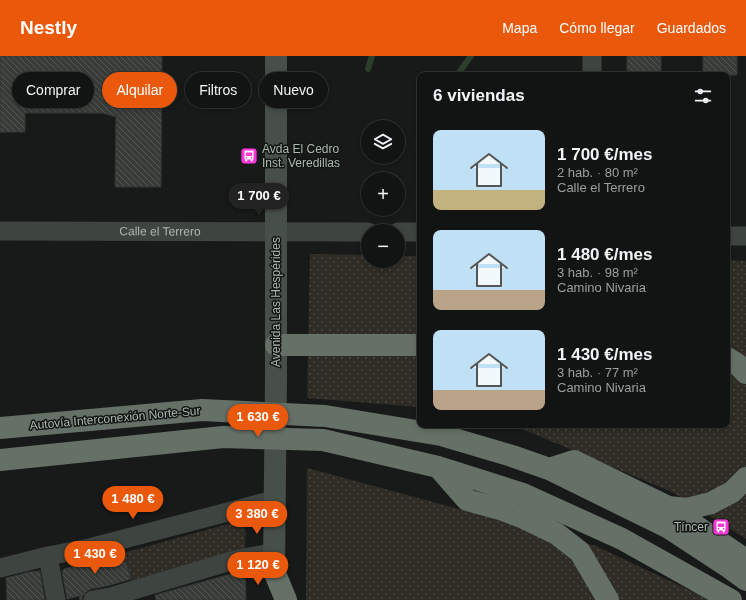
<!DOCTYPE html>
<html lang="es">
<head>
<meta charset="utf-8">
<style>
	body { margin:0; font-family:Arial,sans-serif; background:#1f2121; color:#f1f3f6; height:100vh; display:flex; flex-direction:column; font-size:15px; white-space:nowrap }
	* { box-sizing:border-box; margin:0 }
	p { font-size:13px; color:#9c9ea0 }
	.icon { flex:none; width:22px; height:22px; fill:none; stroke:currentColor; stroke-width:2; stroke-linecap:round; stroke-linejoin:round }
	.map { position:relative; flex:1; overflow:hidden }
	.panel { position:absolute; left:417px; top:16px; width:313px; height:356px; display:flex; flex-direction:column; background:#121413; border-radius:8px; box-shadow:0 2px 6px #0003,0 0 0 1px #313333 }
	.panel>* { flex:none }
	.banner { position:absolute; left:12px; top:16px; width:345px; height:36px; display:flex; gap:8px }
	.buttons { position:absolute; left:361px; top:64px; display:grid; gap:8px }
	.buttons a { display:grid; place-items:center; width:44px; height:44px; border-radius:50%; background:#121413; box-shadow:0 2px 6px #0003,0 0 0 1px #313333; font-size:20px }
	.price { position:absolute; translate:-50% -34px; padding:0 9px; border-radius:14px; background:#ea580c; color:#fff; font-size:13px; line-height:26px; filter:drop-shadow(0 1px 2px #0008) }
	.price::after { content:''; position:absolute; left:50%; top:24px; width:12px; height:9px; margin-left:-6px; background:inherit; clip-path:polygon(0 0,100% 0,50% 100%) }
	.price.current { background:#222; color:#fff }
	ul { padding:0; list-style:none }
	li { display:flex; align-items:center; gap:12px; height:100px; padding:0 16px }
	li span { display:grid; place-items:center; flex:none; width:112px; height:80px; border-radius:8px; color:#555 }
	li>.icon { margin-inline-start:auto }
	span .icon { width:48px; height:48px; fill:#fffc; stroke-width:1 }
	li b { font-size:17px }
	h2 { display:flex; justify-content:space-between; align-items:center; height:48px; padding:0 16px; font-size:17px }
	.tag { padding:0 14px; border-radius:18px; background:#121413; box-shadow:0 2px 6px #0003,0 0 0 1px #313333; font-size:14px; line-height:36px }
	.tag.current { background:#ea580c; color:#fff }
	header { display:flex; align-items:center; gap:24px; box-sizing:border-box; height:56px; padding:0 20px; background:#ea580c; color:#fff }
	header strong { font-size:19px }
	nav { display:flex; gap:22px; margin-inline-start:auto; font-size:14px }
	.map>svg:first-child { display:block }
	.grass { fill:url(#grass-dots) }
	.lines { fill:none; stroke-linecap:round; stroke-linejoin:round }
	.stream { stroke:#2e3e2d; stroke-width:6 }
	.building { fill:url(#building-back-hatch); stroke:#323634 }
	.street { stroke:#3e4440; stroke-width:19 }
	.secondary { stroke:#474f49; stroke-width:22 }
	.highway { stroke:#657067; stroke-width:22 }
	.labels { text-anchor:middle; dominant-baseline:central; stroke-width:3; stroke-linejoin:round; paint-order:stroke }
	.poi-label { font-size:12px; fill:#aabaad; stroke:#131514; text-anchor:start }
	.street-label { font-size:12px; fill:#aabaad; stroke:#131514 }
</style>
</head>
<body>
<header>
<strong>Nestly</strong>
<nav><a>Mapa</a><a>Cómo llegar</a><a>Guardados</a></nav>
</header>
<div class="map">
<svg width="746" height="544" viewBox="0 0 746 544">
	<defs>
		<pattern id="grass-dots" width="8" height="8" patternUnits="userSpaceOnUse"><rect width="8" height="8" fill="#2f2c26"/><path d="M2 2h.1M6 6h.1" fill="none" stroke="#4a4843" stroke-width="1.8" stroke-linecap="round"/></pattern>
		<pattern id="building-back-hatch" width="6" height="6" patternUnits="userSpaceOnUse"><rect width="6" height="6" fill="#383c39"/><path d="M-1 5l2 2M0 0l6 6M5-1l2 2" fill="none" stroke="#525653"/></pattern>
	</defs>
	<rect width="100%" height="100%" fill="#181a19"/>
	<path class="grass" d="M310,198l58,1v6h30v-5h22v151l-113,-9z
		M727,204l19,1v278l-72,-46 -161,-68h214z
		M307,412l289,78 114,54h-404z
		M246,463l-1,31 -113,32 -9,-29z"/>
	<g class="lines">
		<path class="stream" d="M368,13l4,-13
			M457,19l14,-19"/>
	</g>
	<path class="building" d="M0,0h162l-1,131h-46l1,-70 -13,-4h-78v19h-25z
		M627,0h34v19h-34z
		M703,0h34v19h-34z
		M123,497l8,26 -24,7 -16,3 -5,3 -3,4 -1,4h-2l-1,-4 -12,3 -5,-27 2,-3z
		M245,514l1,30h-90l-1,-5z
		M40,515l5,29h-38l-1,-22 23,-6z"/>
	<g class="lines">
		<g class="street">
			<path d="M592,19v-19"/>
			<path id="s1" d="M0,175l368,1"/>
			<path d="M398,176h22"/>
			<path d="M727,180h19"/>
			<path d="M48,500l8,44"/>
			<path d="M0,512l48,-12 41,-8 185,-48"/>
			<path d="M93,544l17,-3 121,-36 43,-9"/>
		</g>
		<path class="secondary" d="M274,515l2,-194v-321"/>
		<path class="highway" d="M276,289h144
			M727,302l10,6 9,9
			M0,372l202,-18 123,6 116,19 71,21 37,13 120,59 58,38 19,14
			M0,404l223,-23 100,3 115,27 85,27 99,45 109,61
			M439,412l28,32 36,10 21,8 33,16 23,18 28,48
			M549,413l25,-8 94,46 78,53
			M668,451l19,2 24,-6 21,-11 14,-14
			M274,515l12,29"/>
	</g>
	<defs>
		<g id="bus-square" transform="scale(0.9)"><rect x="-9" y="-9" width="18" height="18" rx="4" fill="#f436d5" stroke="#131514"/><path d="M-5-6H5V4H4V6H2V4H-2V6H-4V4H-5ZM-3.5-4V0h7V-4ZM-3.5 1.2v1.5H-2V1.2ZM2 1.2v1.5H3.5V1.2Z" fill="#fff"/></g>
	</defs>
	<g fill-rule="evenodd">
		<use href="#bus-square" x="249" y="100"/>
		<use href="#bus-square" x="721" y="471"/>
	</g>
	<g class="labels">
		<g class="poi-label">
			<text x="262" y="93">Avda El Cedro<tspan x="262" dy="14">Inst. Veredillas</tspan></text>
			<text x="708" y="471" text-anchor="end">Tíncer</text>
		</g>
		<g class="street-label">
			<text stroke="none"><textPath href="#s1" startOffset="160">Calle el Terrero</textPath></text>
			<text transform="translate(276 246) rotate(-90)">Avenida Las Hespérides</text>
			<text transform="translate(115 362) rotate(-5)">Autovía Interconexión Norte-Sur</text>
		</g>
	</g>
</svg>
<div class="buttons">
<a><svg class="icon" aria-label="layers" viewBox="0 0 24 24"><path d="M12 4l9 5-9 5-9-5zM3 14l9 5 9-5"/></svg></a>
<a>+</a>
<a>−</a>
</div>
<b class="price current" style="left:259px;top:161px">1 700 €</b>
<b class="price" style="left:258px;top:382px">1 630 €</b>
<b class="price" style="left:133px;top:464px">1 480 €</b>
<b class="price" style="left:257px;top:479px">3 380 €</b>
<b class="price" style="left:95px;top:519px">1 430 €</b>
<b class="price" style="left:258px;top:530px">1 120 €</b>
<div class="banner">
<a class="tag">Comprar</a>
<a class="tag current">Alquilar</a>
<a class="tag">Filtros</a>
<a class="tag">Nuevo</a>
</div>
<section class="panel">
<h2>6 viviendas<svg class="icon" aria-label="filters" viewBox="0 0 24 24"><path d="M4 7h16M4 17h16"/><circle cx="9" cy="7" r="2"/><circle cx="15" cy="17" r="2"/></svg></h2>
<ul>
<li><span style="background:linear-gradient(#bfe0f5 75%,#c2b280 0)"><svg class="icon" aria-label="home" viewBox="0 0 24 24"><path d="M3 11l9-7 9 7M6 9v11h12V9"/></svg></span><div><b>1 700 €/mes</b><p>2 hab. · 80 m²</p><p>Calle el Terrero</p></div></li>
<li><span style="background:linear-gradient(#bfe0f5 75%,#b9a48a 0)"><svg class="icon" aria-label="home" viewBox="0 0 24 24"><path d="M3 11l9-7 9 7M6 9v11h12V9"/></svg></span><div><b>1 480 €/mes</b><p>3 hab. · 98 m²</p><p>Camino Nivaria</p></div></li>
<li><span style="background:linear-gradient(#bfe0f5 75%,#b9a48a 0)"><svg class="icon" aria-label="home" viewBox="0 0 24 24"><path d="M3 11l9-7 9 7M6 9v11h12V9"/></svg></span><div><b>1 430 €/mes</b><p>3 hab. · 77 m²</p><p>Camino Nivaria</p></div></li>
</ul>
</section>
</div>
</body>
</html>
